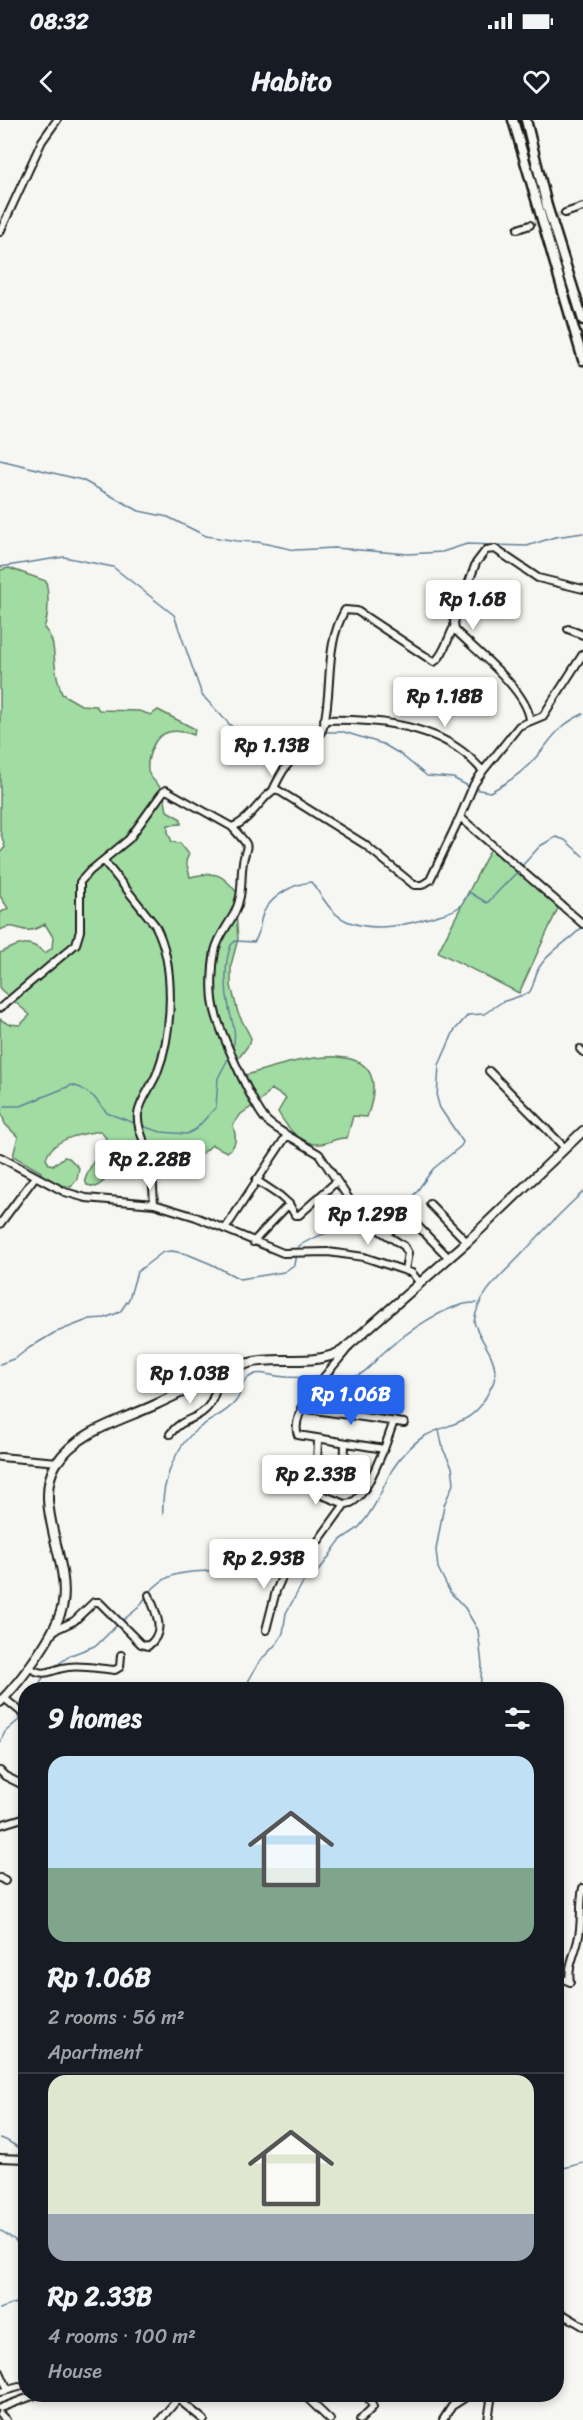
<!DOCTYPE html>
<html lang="en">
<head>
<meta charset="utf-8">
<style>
	body { margin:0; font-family:Sriracha,sans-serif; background:#242831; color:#f1f3f6; height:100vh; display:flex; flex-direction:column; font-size:22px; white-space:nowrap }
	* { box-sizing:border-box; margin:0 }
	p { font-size:20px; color:#9ea1a6 }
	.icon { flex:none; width:33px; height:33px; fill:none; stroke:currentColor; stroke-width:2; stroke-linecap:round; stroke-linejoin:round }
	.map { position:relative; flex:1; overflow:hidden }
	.side { position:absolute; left:18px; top:1562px; width:546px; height:720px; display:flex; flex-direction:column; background:#171b24; border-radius:24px; box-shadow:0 3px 9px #0003 }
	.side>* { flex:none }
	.price { position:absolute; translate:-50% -51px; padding:0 14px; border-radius:6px; background:#fff; color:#222; font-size:20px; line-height:39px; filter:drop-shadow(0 2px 3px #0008) }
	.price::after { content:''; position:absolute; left:50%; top:36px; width:18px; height:14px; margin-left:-9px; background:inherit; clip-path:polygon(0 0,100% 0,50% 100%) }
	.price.selected { background:#2563eb; color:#fff }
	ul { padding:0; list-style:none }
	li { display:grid; align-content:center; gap:12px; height:318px; padding:0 30px }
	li+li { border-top:2px solid #363941 }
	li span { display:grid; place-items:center; height:186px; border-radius:18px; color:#555 }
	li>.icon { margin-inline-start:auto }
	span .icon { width:108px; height:108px; fill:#fffc; stroke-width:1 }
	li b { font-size:26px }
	h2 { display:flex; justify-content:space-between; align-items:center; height:72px; padding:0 30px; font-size:26px }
	.status { display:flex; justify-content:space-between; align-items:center; height:42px; padding:0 30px; background:#171b24; direction:ltr }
	.status svg { height:16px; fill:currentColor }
	header { display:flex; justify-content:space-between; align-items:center; height:78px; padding:0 30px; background:#171b24; font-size:27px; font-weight:800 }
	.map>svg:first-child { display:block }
	.green { fill:#a1dca3; stroke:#5e7c60; stroke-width:1.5 }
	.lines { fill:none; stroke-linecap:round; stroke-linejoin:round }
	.stream { stroke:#608098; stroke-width:1.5 }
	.minor-tunnel { stroke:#d5d5d2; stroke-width:6; stroke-dasharray:6 3; stroke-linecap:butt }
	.minor-casing { stroke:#1c1c1c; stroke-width:10 }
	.major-casing { stroke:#1c1c1c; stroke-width:12 }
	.highway-casing { stroke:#1c1c1c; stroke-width:13 }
	.minor { stroke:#f6f6f2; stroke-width:6 }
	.major { stroke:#f6f6f2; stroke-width:8 }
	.highway { stroke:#f6f6f2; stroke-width:8 }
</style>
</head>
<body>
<div class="status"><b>08:32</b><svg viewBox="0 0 49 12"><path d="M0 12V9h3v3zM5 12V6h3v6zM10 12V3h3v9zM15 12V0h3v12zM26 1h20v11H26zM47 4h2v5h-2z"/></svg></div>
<header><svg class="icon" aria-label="back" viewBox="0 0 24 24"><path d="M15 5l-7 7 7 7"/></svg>Habito<svg class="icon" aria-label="heart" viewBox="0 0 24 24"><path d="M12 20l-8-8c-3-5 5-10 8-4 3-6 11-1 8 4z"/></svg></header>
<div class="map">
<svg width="583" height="2300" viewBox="0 0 583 2300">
	<rect width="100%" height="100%" fill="#f6f6f2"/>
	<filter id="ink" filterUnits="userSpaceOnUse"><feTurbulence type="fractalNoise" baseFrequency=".0167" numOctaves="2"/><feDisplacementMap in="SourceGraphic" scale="12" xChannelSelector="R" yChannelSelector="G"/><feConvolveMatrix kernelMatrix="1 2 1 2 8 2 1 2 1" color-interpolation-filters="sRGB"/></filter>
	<g filter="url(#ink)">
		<path class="green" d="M9,448l37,13c3,13 3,34 -2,47 11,12 9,21 11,37 1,10 4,20 7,29l19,11 15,1 3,4 40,1 12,4 7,-5 37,19 -1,6c-17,-6 -34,-7 -42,13 -3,8 -5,14 -4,23 1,6 7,10 11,15 6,7 6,16 8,25l14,8v5l-13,1v7l4,10 8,1 9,11 -3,7 4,16c26,-6 32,-4 48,17l-3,7 3,38 -7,26v21l7,27 13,25 -1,5 -18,24 8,10c42,-13 161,-54 127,40l-14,-1 -6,22c-12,-1 -18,6 -28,6 -19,1 -33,-18 -41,-32l8,-14 -15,-9 -8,10 -22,15 -8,11c3,12 5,20 -6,27l-15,-7 -10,9 -13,-5 -22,1 -12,-6 -39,5 -7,9 -5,23 -8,6 -9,-2 -2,-5c4,-14 15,-27 21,-42l-6,-7c-19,3 -48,7 -54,28l3,5 5,1 10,-8 5,1 10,10 -2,11 -6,8 -9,-2 -3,3 -18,-10v-6l-28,-16 5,-19 -13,-13 -4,-12 -1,-93 8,5 12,1 10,-10 -30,-26v-36c19,-9 27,-15 45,0l7,-5 1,-11 -8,-13c-26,16 -24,-5 -45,6v-17l8,-5 -8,-12v-43l5,-6 -5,-16v-261z
			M491,728l68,58 -40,87 -81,-41z"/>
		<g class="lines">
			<path class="stream" d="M0,340l82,20 57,31 29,6 38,19 31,5 21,1 37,8 40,-2 73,6 34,-2 25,-8 60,2 28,-9 28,-4
				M0,447l64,-10 49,10 61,48 28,80 31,33 16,11 38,7 10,-1 20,-12
				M325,612h19l39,12 17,10 27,22 26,2 17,9
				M474,669l16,3c18,-9 35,-22 48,-37 16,-19 21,-30 45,-41
				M521,747l19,-21 16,-9 9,3 18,16
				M232,930c6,-17 0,-26 -3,-42 -4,-19 -5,-45 2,-63l4,-4 19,1c6,-7 5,-14 7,-22 4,-21 31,-36 50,-38 12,14 19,33 38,40 27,10 57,3 83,-5 9,-3 19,-4 27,-10 4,-3 7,-10 10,-15l18,11 31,-32
				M5,986h16l51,-21 9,3 13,9 13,16 30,11
				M142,1006l19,6 26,2 9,-5 20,-22 2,-29 11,-21
				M370,1100l9,-1 30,-17 24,-33 28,-23 2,-4 -23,-34 -3,-10 2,-33 15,-34 14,-16 16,-1 18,-12 27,-9c6,-8 5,-18 11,-27 11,-17 30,-25 43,-40
				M296,1129c6,-9 54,-25 66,-27
				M0,1244l16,-6 13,-10 25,-15 36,-14 15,-1 15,-6 9,-13 8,-27 26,-20 9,-1 15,3 24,10 29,15 44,-7 10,-7 2,-11
				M326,1258c11,1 22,2 33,-3 10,-5 16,-15 24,-22 21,-19 66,-52 94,-50
				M439,1310l4,19 9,18 2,15 -10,23 -8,45 2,18 12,24 15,16 13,22 4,35 -2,24
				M163,1394c-2,-29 11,-68 36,-86 11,-9 28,-15 37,-27 7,-9 4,-21 17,-26 6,-3 12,-1 18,0 17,4 33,2 50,2
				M294,1450c20,23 35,-17 45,-28 6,-7 15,-9 21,-16 15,-17 22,-37 32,-56 7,-11 20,-26 31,-33 26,-15 51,-12 65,-44 4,-7 8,-14 7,-22 -1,-18 -16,-32 -21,-49 4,-29 28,-47 47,-67 20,-22 40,-43 62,-63
				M149,1473c24,-29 48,-17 79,-25 13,-4 21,-13 34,-18l24,11 5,5
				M122,1501l16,-13 8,-11
				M54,1547l17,-12 26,-10 21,-21
				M38,1569l4,-10 4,-5
				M244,1569l15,-27 19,-20 5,-9 3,-20 20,-36
				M0,1622l5,-10 16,-14
				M0,2018c10,2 15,10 26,12
				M556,2050l27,-7
				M0,2110l15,10 11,13
				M0,2189l26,-10"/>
			<path class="minor-tunnel" d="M530,105l35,-12"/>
			<g class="minor-casing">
				<path id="minor" d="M565,93l18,-6
					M518,109l12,-4
					M0,112l42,-91 15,-21
					M568,509l15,6
					M324,600c46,-1 101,3 139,32 7,5 13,12 20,19l-9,13 -14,33
					M530,600c-3,-30 -54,-69 -75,-90l-1,-8 22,-59 10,-13 9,-1 43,29 45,11
					M483,651l36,-45 24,-10 40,-62
					M273,670c5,-10 9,-20 17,-28 12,-12 30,-20 34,-38 9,-39 0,-77 21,-114l12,1 77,51c10,-6 14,-25 20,-35
					M232,707c24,27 12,12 10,43 -1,16 0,29 -8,44 -7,13 -16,23 -19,37 -3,16 -4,39 -1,55 4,23 37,95 51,113 6,7 15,11 22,16
					M104,741l51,64c21,39 18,107 2,148 -5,13 -17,27 -19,41 -2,14 9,31 11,45 4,14 4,30 5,45
					M0,888l76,-64 4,-13v-49l10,-11 39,-32 34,-47 3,-2 66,37c19,-6 32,-34 44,-38l88,55 50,41h8l8,-5 30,-63 123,107
					M580,929l3,3
					M489,951l76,77
					M0,1037l65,35 21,6 68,6 42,13 87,36 45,-1 36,5 48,16 7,9
					M256,1060l24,16 9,8
					M430,1084l37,38
					M0,1104l35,-47
					M225,1109l62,-94 32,19 42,63 10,8 33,21 4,7 -3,17
					M387,1114l18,-17h4l39,40
					M253,1122l36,-38 6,11h4l38,-34
					M348,1228c-14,19 -60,63 -50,87l86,14 10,-28
					M301,1288l103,15
					M170,1314c12,-16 24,-13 35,-24 9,-8 12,-24 14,-35
					M0,1337l58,5
					M344,1360l1,-37
					M345,1384c18,1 32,-41 39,-55
					M266,1510l10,-39 7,-16 23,-17 39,-54 -23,-9 -6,-5 2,-50
					M53,1511l21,-10 20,-19h5l42,42 7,2c19,-15 8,-32 1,-51
					M28,1547c20,12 21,2 40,0 15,-2 32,2 47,3l5,-3 1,-12
					M4,1578l17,14 5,10
					M0,1651l5,5 20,10
					M0,1705l26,-8
					M0,1758l5,3
					M556,1856l14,6c-3,-14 5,-28 8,-42 5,-17 1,-35 5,-52
					M0,2038l26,1
					M556,2190l27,16
					M0,2252l8,18
					M0,2272l19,-5
					M303,2274l27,26
					M448,2274l8,9
					M178,2279l26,21
					M0,2288l38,-14
					M0,2294l6,6
					M160,2300l22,-26
					M360,2300l13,-13 -7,-13
					M443,2300l9,-14 19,-12
					M488,2300l4,-26"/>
			</g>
			<g class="major-casing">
				<path id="major" d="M0,1582c20,-20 59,-71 63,-99 7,-43 -31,-100 -7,-139 21,-33 67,-44 101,-60 30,-14 60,-29 92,-41 30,-8 64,4 93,-12l125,-109 116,-111"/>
			</g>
			<g class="highway-casing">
				<path id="highway" d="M513,0l70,240
					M526,0l21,86 36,114"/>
			</g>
			<use href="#minor" class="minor"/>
			<use href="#major" class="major"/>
			<use href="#highway" class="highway"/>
		</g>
	</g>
</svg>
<b class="price" style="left:473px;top:511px">Rp 1.6B</b>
<b class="price" style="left:445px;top:608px">Rp 1.18B</b>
<b class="price" style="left:272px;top:657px">Rp 1.13B</b>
<b class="price" style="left:150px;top:1071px">Rp 2.28B</b>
<b class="price" style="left:368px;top:1126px">Rp 1.29B</b>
<b class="price" style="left:190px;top:1285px">Rp 1.03B</b>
<b class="price selected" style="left:351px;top:1306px">Rp 1.06B</b>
<b class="price" style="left:316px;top:1386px">Rp 2.33B</b>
<b class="price" style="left:264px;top:1470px">Rp 2.93B</b>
<section class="side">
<h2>9 homes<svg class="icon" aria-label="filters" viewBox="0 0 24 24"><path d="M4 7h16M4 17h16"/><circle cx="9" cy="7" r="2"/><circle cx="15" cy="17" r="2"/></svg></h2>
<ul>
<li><span style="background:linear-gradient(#bfe0f5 60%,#7fa58c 0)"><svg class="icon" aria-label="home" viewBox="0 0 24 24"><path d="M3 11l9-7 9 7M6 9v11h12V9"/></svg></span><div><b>Rp 1.06B</b><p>2 rooms · 56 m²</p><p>Apartment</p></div></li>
<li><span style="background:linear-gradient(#dfe7d0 75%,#9aa5b1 0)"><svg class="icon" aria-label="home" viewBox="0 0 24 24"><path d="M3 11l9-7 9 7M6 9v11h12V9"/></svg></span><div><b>Rp 2.33B</b><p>4 rooms · 100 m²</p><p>House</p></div></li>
</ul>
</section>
</div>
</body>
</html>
